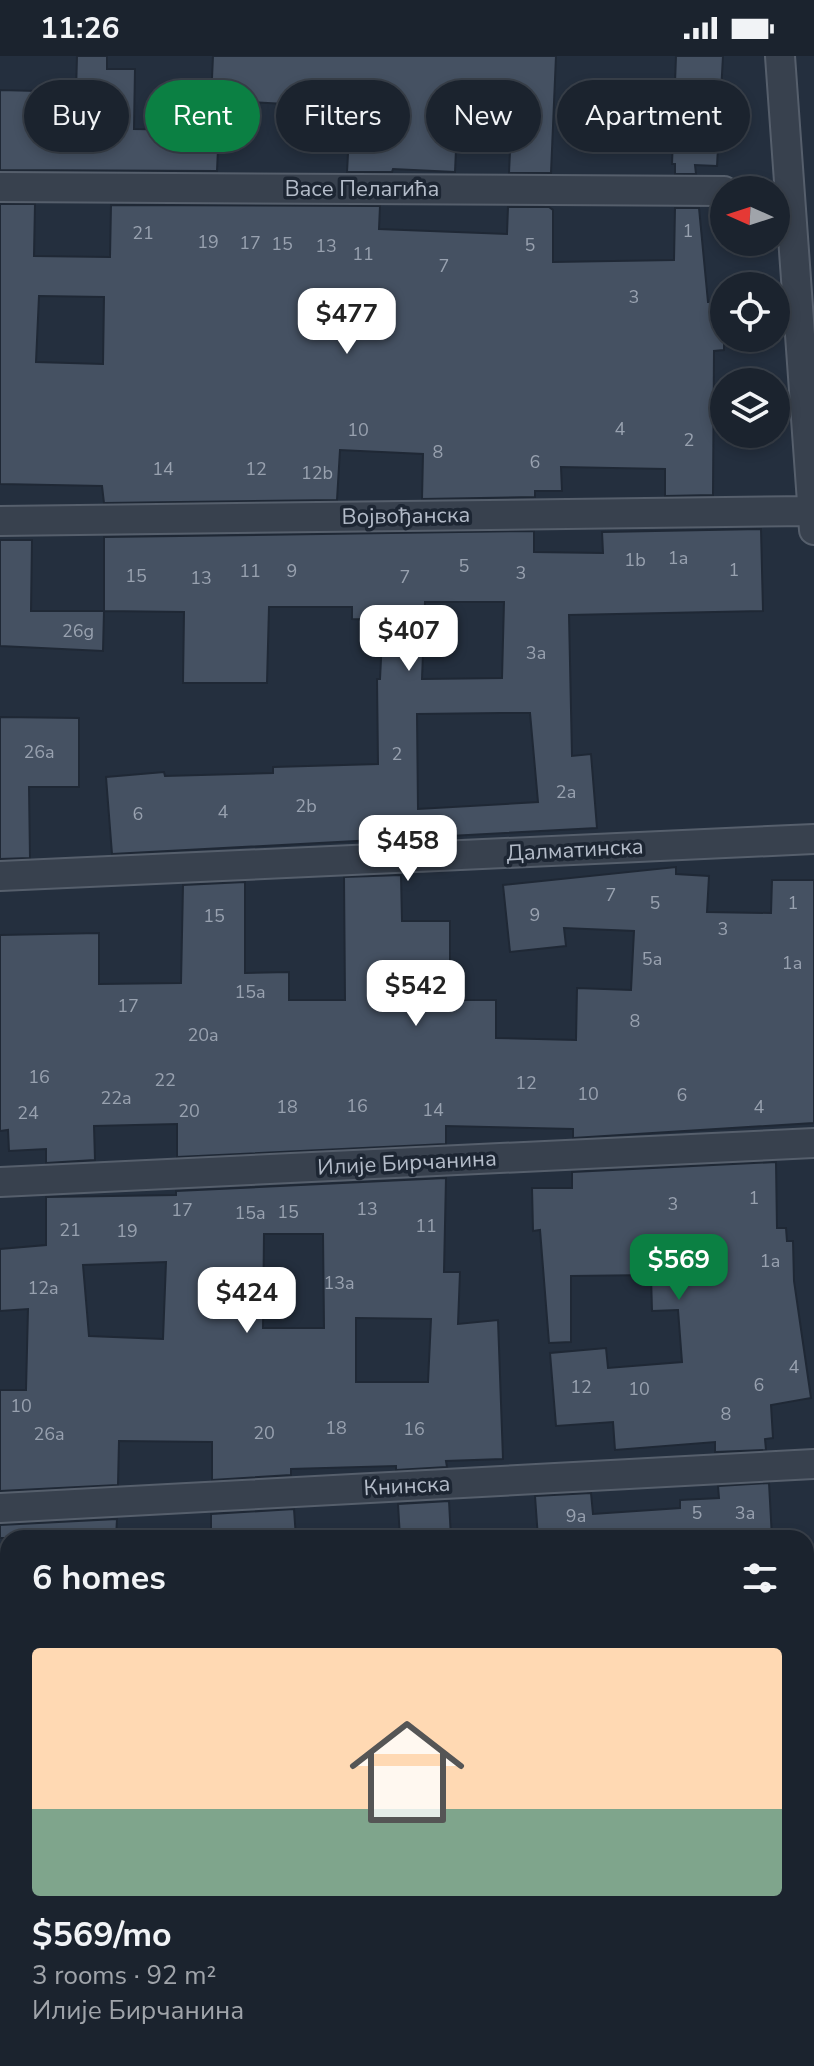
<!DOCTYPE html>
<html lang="en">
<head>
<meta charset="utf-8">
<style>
	body { margin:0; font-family:"Nunito Sans",sans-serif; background:#282f3a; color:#f1f3f6; height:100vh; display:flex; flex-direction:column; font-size:30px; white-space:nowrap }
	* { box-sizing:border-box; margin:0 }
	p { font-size:26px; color:#a0a4aa }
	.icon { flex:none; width:44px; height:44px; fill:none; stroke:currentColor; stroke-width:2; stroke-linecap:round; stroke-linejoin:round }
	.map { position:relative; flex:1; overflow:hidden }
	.drawer { position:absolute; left:0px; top:1474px; width:814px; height:536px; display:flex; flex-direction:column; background:#1b232e; border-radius:24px 24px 0 0; box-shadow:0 4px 12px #0003,0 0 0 2px #39404a }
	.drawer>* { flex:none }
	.hud { position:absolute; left:24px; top:24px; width:766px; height:72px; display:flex; gap:16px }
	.needle { width:52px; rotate:273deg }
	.controls { position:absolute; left:710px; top:120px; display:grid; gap:16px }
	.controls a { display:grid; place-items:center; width:80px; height:80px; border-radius:50%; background:#1b232e; box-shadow:0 4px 12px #0003,0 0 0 2px #39404a; font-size:40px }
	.price { position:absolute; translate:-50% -68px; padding:0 18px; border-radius:16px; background:#fff; color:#222; font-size:26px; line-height:52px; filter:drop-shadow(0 2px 4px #0008) }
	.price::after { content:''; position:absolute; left:50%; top:48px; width:24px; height:18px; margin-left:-12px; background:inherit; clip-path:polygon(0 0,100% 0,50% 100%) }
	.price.selected { background:#0b8043; color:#fff }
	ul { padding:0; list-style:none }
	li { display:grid; align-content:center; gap:16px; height:424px; padding:0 32px }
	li+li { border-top:2px solid #39404a }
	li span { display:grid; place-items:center; height:248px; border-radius:8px; color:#555 }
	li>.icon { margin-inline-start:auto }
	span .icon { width:144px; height:144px; fill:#fffc; stroke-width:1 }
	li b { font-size:34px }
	h2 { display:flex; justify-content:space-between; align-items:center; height:96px; padding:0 32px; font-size:34px }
	.pill { padding:0 28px; border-radius:36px; background:#1b232e; box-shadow:0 4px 12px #0003,0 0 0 2px #39404a; font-size:28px; line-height:72px }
	.pill.selected { background:#0b8043; color:#fff }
	.status { display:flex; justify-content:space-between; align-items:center; height:56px; padding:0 40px; background:#1b232e; direction:ltr }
	.status svg { height:22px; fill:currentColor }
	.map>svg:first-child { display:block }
	.green { fill:#263c3f }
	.building { fill:#455162; stroke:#1f2835; stroke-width:2; fill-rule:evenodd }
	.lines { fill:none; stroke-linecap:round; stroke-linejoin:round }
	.lane-casing { stroke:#565f6c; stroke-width:18 }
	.street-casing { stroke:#565f6c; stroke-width:32 }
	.path { stroke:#44595c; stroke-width:5; stroke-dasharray:6 6; stroke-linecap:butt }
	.lane { stroke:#38414e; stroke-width:14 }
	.street { stroke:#38414e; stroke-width:28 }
	.labels { text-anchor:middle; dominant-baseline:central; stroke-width:7; stroke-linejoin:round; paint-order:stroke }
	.number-label { font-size:18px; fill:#98a1af }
	.street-label { font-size:22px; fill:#b4bcc9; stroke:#1d2633 }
</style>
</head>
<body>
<div class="status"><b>11:26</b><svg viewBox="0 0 49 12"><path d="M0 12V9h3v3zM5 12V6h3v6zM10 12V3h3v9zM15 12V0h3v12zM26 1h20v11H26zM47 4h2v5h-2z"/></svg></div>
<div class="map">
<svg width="814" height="2010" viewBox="0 0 814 2010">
	<rect width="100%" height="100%" fill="#242f3e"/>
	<path class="green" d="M0,1762h8v104h-8z"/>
	<path class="building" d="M77,0h30v13h28l-1,60 56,1 1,-27 29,1 -3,67 -217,-1v-80l76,2z
		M213,0h343l-5,117h-42l3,-66 -54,-2 -3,67 -62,-3 -1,3h-45l2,-36 -30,-2 2,-28 -110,-6z
		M676,0h47l-6,110 -22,-1 1,9h-21v-10h-3z
		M0,148h35l-1,52 76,1 1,-52 269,1 -1,23 128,5 1,-27h41l4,3v52l121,-2 1,-52h24l9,94h16v48l-10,1 -1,144 -48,1v-27l-104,-2 1,24h-27v6l-113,2 1,-45 -83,-4 -3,50 -233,3 -2,-17 -102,-2zM39,240l65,1 -1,67 -67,-2z
		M761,473l2,82 -194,4 3,141 19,-2 6,74 -485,26 -6,-77 58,-5 1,4 108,-3v-6l105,-3 -1,-85h3l3,-59 -31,-1v-12h-83l-2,76h-84l1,-71 -80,-1v-74l430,-6v21l69,1 -1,-21zM425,546h79l-2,76 -80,1zM501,657h29l8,89 -120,7 -1,-95z
		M0,484h32l-1,71h73l-1,40 -103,-5z
		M0,661l79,1v69h-50l1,71 -30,1z
		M676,811v7l33,2 -2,36 64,1 1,-33h42v243l-241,15v-9l-127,-3v18l-269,13v-33l-83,2 1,34 -49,3v-14l-37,2 -1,-21 -8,1v-196l99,-2v51l82,-1 2,-98 62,-3v91l44,-1v28h56l-1,-123 57,-2 1,46h48v79h46v38l80,2 1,-52 54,2 3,-59 -70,-3 2,18 -56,6 -7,-67z
		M776,1106l1,66h9l1,13h6l1,40 17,117 -40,7 2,33 -8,1 1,11 -51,2v-10l-100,8 -2,-28 -57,4 -6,-73 56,-5 2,20 74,-6 -4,-52 -26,1 -1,-36 -80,1v66l-22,1 -9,-113 -7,1 -1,-43h40v-16z
		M446,1122l-2,94h16l-2,52 40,-4 5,139 -57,2 1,6 -51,3v-4l-105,3v6l-79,5v-38l-93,-1 -1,44 -118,6v-101h26l2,-81 -28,2v-62l46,-4v-48l130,-2v-4zM264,1178h59l1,94h-61zM166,1206l-3,77 -74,-3 -6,-71zM356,1262l75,1 -3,63h-72z
		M769,1427l3,55h-234l-3,-42 56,-3 2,21 87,-6v-8l39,-2 -1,-12z
		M449,1445l2,37h-51l-2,-34z
		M294,1453l2,29h-85v-24z
		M117,1463l-1,19h-116v-13z"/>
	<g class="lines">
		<g class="lane-casing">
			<path id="lane" d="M0,1891h8
				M238,2002v8"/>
		</g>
		<g class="street-casing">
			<path id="street" d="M780,0l34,474
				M0,131l724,4
				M0,465l812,-10
				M0,820l814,-37
				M0,1126l814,-39
				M0,1452l814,-44"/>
		</g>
		<path class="path" d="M8,1917l-4,16 4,25
			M38,2002l7,8
			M192,2002l10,7
			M119,2010l3,-8
			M395,2010l1,-8
			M548,2010v-8"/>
		<use href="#lane" class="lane"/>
		<use href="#street" class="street"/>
	</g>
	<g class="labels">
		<g class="number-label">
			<text x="688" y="175">1</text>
			<text x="143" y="177">21</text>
			<text x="208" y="186">19</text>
			<text x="250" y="187">17</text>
			<text x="282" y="188">15</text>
			<text x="530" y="189">5</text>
			<text x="326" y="190">13</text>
			<text x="363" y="198">11</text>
			<text x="444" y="210">7</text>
			<text x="634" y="241">3</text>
			<text x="620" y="373">4</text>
			<text x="358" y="374">10</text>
			<text x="689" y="384">2</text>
			<text x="438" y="396">8</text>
			<text x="535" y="406">6</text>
			<text x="163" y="413">14</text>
			<text x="256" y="413">12</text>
			<text x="317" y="417">12b</text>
			<text x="678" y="502">1a</text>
			<text x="635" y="504">1b</text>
			<text x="464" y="510">5</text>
			<text x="734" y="514">1</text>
			<text x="250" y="515">11</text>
			<text x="292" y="515">9</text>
			<text x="521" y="517">3</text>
			<text x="136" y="520">15</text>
			<text x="405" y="521">7</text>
			<text x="201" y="522">13</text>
			<text x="78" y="575">26g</text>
			<text x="536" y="597">3a</text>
			<text x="39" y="696">26a</text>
			<text x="397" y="698">2</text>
			<text x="566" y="736">2a</text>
			<text x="306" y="750">2b</text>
			<text x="223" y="756">4</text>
			<text x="138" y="758">6</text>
			<text x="611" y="839">7</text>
			<text x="655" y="847">5</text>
			<text x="793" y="847">1</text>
			<text x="535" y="859">9</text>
			<text x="214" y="860">15</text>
			<text x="723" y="873">3</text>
			<text x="652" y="903">5a</text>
			<text x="792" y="907">1a</text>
			<text x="250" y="936">15a</text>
			<text x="128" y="950">17</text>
			<text x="635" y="965">8</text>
			<text x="203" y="979">20a</text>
			<text x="39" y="1021">16</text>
			<text x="165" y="1024">22</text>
			<text x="526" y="1027">12</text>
			<text x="588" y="1038">10</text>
			<text x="682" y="1039">6</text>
			<text x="116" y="1042">22a</text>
			<text x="357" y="1050">16</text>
			<text x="287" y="1051">18</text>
			<text x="759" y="1051">4</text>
			<text x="433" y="1054">14</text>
			<text x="189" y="1055">20</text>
			<text x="28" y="1057">24</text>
			<text x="754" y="1142">1</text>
			<text x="673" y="1148">3</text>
			<text x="367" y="1153">13</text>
			<text x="182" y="1154">17</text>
			<text x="288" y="1156">15</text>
			<text x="250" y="1157">15a</text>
			<text x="426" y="1170">11</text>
			<text x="70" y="1174">21</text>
			<text x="127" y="1175">19</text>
			<text x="770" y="1205">1a</text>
			<text x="339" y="1227">13a</text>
			<text x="43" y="1232">12a</text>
			<text x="794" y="1311">4</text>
			<text x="759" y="1329">6</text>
			<text x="581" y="1331">12</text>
			<text x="639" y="1333">10</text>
			<text x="21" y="1350">10</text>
			<text x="726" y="1358">8</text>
			<text x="336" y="1372">18</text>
			<text x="414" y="1373">16</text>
			<text x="264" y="1377">20</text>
			<text x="49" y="1378">26a</text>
			<text x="697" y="1457">5</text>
			<text x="745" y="1457">3a</text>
			<text x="576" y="1460">9a</text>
		</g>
		<g class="street-label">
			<text x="362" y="133">Васе Пелагића</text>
			<text transform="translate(406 460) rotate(-1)">Војвођанска</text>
			<text transform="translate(575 794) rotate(-3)">Далматинска</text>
			<text transform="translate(407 1107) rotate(-3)">Илије Бирчанина</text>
			<text transform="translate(407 1430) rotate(-3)">Книнска</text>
		</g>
	</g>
</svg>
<div class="controls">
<a><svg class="needle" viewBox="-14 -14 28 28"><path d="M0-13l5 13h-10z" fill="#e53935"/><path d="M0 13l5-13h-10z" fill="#a0a4aa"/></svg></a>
<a><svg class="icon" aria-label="locate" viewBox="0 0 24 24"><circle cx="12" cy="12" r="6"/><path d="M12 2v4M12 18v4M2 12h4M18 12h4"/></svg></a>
<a><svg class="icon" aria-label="layers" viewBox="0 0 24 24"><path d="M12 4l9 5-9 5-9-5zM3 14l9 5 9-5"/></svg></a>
</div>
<b class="price" style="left:347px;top:300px">$477</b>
<b class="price" style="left:409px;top:617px">$407</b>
<b class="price" style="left:408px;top:827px">$458</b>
<b class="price" style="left:416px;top:972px">$542</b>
<b class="price selected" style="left:679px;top:1246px">$569</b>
<b class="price" style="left:247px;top:1279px">$424</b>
<div class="hud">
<a class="pill">Buy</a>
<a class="pill selected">Rent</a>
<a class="pill">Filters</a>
<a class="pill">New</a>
<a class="pill">Apartment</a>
</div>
<section class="drawer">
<h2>6 homes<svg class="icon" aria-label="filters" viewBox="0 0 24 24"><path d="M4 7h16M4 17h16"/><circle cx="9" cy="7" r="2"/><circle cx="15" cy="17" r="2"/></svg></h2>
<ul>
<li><span style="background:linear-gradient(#ffd9b3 65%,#7fa58c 0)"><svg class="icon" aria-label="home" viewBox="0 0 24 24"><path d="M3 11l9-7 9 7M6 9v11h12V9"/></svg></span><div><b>$569/mo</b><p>3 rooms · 92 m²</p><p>Илије Бирчанина</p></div></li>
</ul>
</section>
</div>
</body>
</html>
